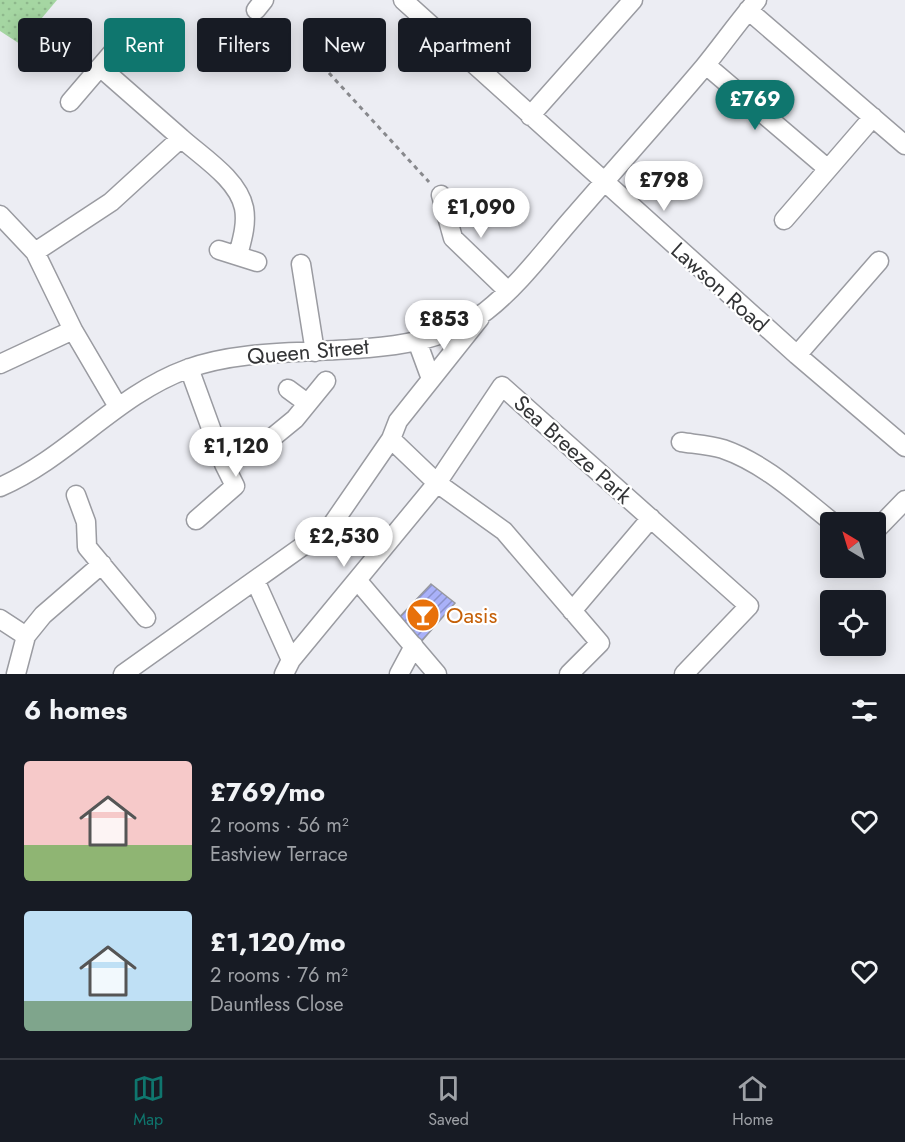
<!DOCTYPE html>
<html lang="en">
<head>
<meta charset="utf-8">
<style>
	body { margin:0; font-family:Jost,sans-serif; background:#242831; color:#f1f3f6; height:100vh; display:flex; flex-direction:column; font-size:22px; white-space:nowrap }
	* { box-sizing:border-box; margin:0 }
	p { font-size:20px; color:#9ea1a6 }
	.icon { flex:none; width:33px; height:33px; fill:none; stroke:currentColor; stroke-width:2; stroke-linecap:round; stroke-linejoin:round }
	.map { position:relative; height:674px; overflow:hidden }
	.drawer { display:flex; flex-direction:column; background:#171b24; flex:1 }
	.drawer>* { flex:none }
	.top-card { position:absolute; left:18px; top:18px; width:600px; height:54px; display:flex; gap:12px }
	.needle { width:39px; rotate:322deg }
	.buttons { position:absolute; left:820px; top:512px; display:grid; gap:12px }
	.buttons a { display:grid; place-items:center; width:66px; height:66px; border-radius:6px; background:#171b24; box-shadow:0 3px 15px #0003; font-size:30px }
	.price { position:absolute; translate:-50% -51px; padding:0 14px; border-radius:21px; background:#fff; color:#222; font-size:20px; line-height:39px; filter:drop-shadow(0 2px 3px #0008) }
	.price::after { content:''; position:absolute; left:50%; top:36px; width:18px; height:14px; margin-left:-9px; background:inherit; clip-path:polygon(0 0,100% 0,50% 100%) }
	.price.active { background:#0f766e; color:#fff }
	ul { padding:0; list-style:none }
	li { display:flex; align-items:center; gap:18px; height:150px; padding:0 24px }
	li span { display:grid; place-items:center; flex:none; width:168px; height:120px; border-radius:6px; color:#555 }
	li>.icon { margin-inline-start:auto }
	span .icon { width:72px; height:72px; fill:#fffc; stroke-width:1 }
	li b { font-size:26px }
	h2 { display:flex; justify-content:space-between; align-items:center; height:72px; padding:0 24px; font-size:26px }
	.tag { padding:0 21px; border-radius:6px; background:#171b24; box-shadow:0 3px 15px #0003; font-size:21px; line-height:54px }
	.tag.active { background:#0f766e; color:#fff }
	.tabs { display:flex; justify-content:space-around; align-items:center; height:84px; border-top:2px solid #363941; background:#171b24; font-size:16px; color:#9ea1a6 }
	.tabs a { display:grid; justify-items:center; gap:3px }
	.tabs .active { color:#0f766e }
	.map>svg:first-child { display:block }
	.grass { fill:url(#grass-dots) }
	.building { fill:url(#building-hatch); stroke:#97989e; stroke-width:1.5 }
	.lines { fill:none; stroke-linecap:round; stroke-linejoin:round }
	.minor-casing { stroke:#9a9ba1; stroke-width:21 }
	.path { stroke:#88898d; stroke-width:3; stroke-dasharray:4.5 4.5; stroke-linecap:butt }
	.minor { stroke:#fff; stroke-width:18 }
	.labels { text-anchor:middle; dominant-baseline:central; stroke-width:4.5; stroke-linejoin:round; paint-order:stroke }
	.street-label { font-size:22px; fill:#333436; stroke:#fff }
	.food-label { font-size:22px; fill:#c56008; stroke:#fff; text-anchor:start }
</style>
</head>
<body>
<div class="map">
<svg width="905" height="674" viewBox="0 0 905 674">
	<defs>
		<pattern id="grass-dots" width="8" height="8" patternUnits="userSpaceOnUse" patternTransform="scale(1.5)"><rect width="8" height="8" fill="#a5d6a2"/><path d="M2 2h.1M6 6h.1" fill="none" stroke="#8eb88c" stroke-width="1.8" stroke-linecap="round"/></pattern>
		<pattern id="building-hatch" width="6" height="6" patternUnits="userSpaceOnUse" patternTransform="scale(1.5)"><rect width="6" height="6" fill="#a9b1f9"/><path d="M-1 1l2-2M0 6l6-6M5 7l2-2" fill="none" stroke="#8a91ca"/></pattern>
	</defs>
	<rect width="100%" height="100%" fill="#ecedf3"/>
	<path class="grass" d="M0,0h57l-37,44 -20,-13z"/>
	<path class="building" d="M431,584l24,19 -35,40 -26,-20z"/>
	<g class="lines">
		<g class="minor-casing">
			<path id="minor" d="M403,0l394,355 108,92
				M256,10l8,-10
				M748,10l157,135
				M706,65l122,104
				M100,67l18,-21
				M70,102l30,-35 81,71
				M530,116l103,-116
				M441,195l12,43 55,53
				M0,215l35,37
				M784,220l89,-103
				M219,250l38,12
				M301,264l14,88
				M480,318l-82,103 -7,18 46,44 67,48 96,112 -31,31
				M417,341l14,38
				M797,355l82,-94
				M0,364l73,-34
				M189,368l35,96 49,-27 22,-18 31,-38
				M288,389l19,14
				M117,405l-44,-75 -38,-78 76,-50 70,-64c21,19 57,41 63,70 3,16 -2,32 -6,47
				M681,442c13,2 29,3 42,7 41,14 75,46 109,73
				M0,487c69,-30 116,-92 187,-118 67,-25 159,-12 230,-28 23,-5 51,-16 69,-30 32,-25 58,-60 84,-90 45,-52 90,-102 134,-154 18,-22 34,-45 53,-67
				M76,495l10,27 1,25 59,71
				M196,520l39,-34 -11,-22
				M876,530l29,-30
				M255,580l36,80
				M357,580l80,94
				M572,611l79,-93
				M0,619l26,17
				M16,674l10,-38 17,-21 59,-51
				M123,674l208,-148 60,-87
				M284,674l7,-14 146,-177 65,-97 247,220 -65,68
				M399,674l15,-28"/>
		</g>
		<path class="path" d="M329,73l100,109"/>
		<use href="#minor" class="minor"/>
	</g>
	<defs>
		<g id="bar-disc" transform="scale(1.725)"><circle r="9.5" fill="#e8710a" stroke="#fff"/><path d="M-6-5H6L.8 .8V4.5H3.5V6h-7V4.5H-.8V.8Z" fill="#fff"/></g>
	</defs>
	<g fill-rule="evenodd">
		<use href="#bar-disc" x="423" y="615"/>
	</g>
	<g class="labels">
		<g class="street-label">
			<text transform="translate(720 287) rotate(42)">Lawson Road</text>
			<text transform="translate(308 351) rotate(-5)">Queen Street</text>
			<text transform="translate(573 449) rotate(42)">Sea Breeze Park</text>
		</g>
		<g class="food-label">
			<text x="446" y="615">Oasis</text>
		</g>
	</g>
</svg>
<div class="buttons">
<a><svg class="needle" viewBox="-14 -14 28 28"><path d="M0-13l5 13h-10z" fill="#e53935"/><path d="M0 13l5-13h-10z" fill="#9ea1a6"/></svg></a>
<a><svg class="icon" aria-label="locate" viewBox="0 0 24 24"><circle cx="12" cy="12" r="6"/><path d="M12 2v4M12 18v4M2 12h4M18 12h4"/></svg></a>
</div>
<b class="price active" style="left:755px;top:131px">£769</b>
<b class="price" style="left:664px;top:212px">£798</b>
<b class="price" style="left:481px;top:239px">£1,090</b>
<b class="price" style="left:444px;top:351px">£853</b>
<b class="price" style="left:236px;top:478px">£1,120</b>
<b class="price" style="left:344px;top:568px">£2,530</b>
<div class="top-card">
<a class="tag">Buy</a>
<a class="tag active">Rent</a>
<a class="tag">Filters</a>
<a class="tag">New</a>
<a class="tag">Apartment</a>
</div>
</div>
<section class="drawer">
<h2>6 homes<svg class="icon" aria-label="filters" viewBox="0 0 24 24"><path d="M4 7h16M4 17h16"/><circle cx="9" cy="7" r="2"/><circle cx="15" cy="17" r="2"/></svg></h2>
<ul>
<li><span style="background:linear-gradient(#f6c9c9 70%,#8fb573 0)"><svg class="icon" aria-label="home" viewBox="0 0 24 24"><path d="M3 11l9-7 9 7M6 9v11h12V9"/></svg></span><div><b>£769/mo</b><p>2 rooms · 56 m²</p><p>Eastview Terrace</p></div><svg class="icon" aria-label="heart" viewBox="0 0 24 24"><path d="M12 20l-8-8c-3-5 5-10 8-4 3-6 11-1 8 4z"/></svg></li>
<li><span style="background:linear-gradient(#bfe0f5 75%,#7fa58c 0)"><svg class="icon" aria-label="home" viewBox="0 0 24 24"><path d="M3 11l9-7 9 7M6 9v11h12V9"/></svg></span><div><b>£1,120/mo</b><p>2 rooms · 76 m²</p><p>Dauntless Close</p></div><svg class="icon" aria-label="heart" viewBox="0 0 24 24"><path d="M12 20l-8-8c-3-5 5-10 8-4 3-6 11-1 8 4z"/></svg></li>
</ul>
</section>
<nav class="tabs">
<a class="active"><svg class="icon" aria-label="map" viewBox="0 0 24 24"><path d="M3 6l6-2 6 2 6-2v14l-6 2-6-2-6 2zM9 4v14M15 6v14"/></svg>Map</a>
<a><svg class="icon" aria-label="saved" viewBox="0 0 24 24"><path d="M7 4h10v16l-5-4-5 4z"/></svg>Saved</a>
<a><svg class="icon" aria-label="home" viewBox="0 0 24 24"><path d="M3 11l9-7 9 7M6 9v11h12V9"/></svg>Home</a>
</nav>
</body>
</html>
